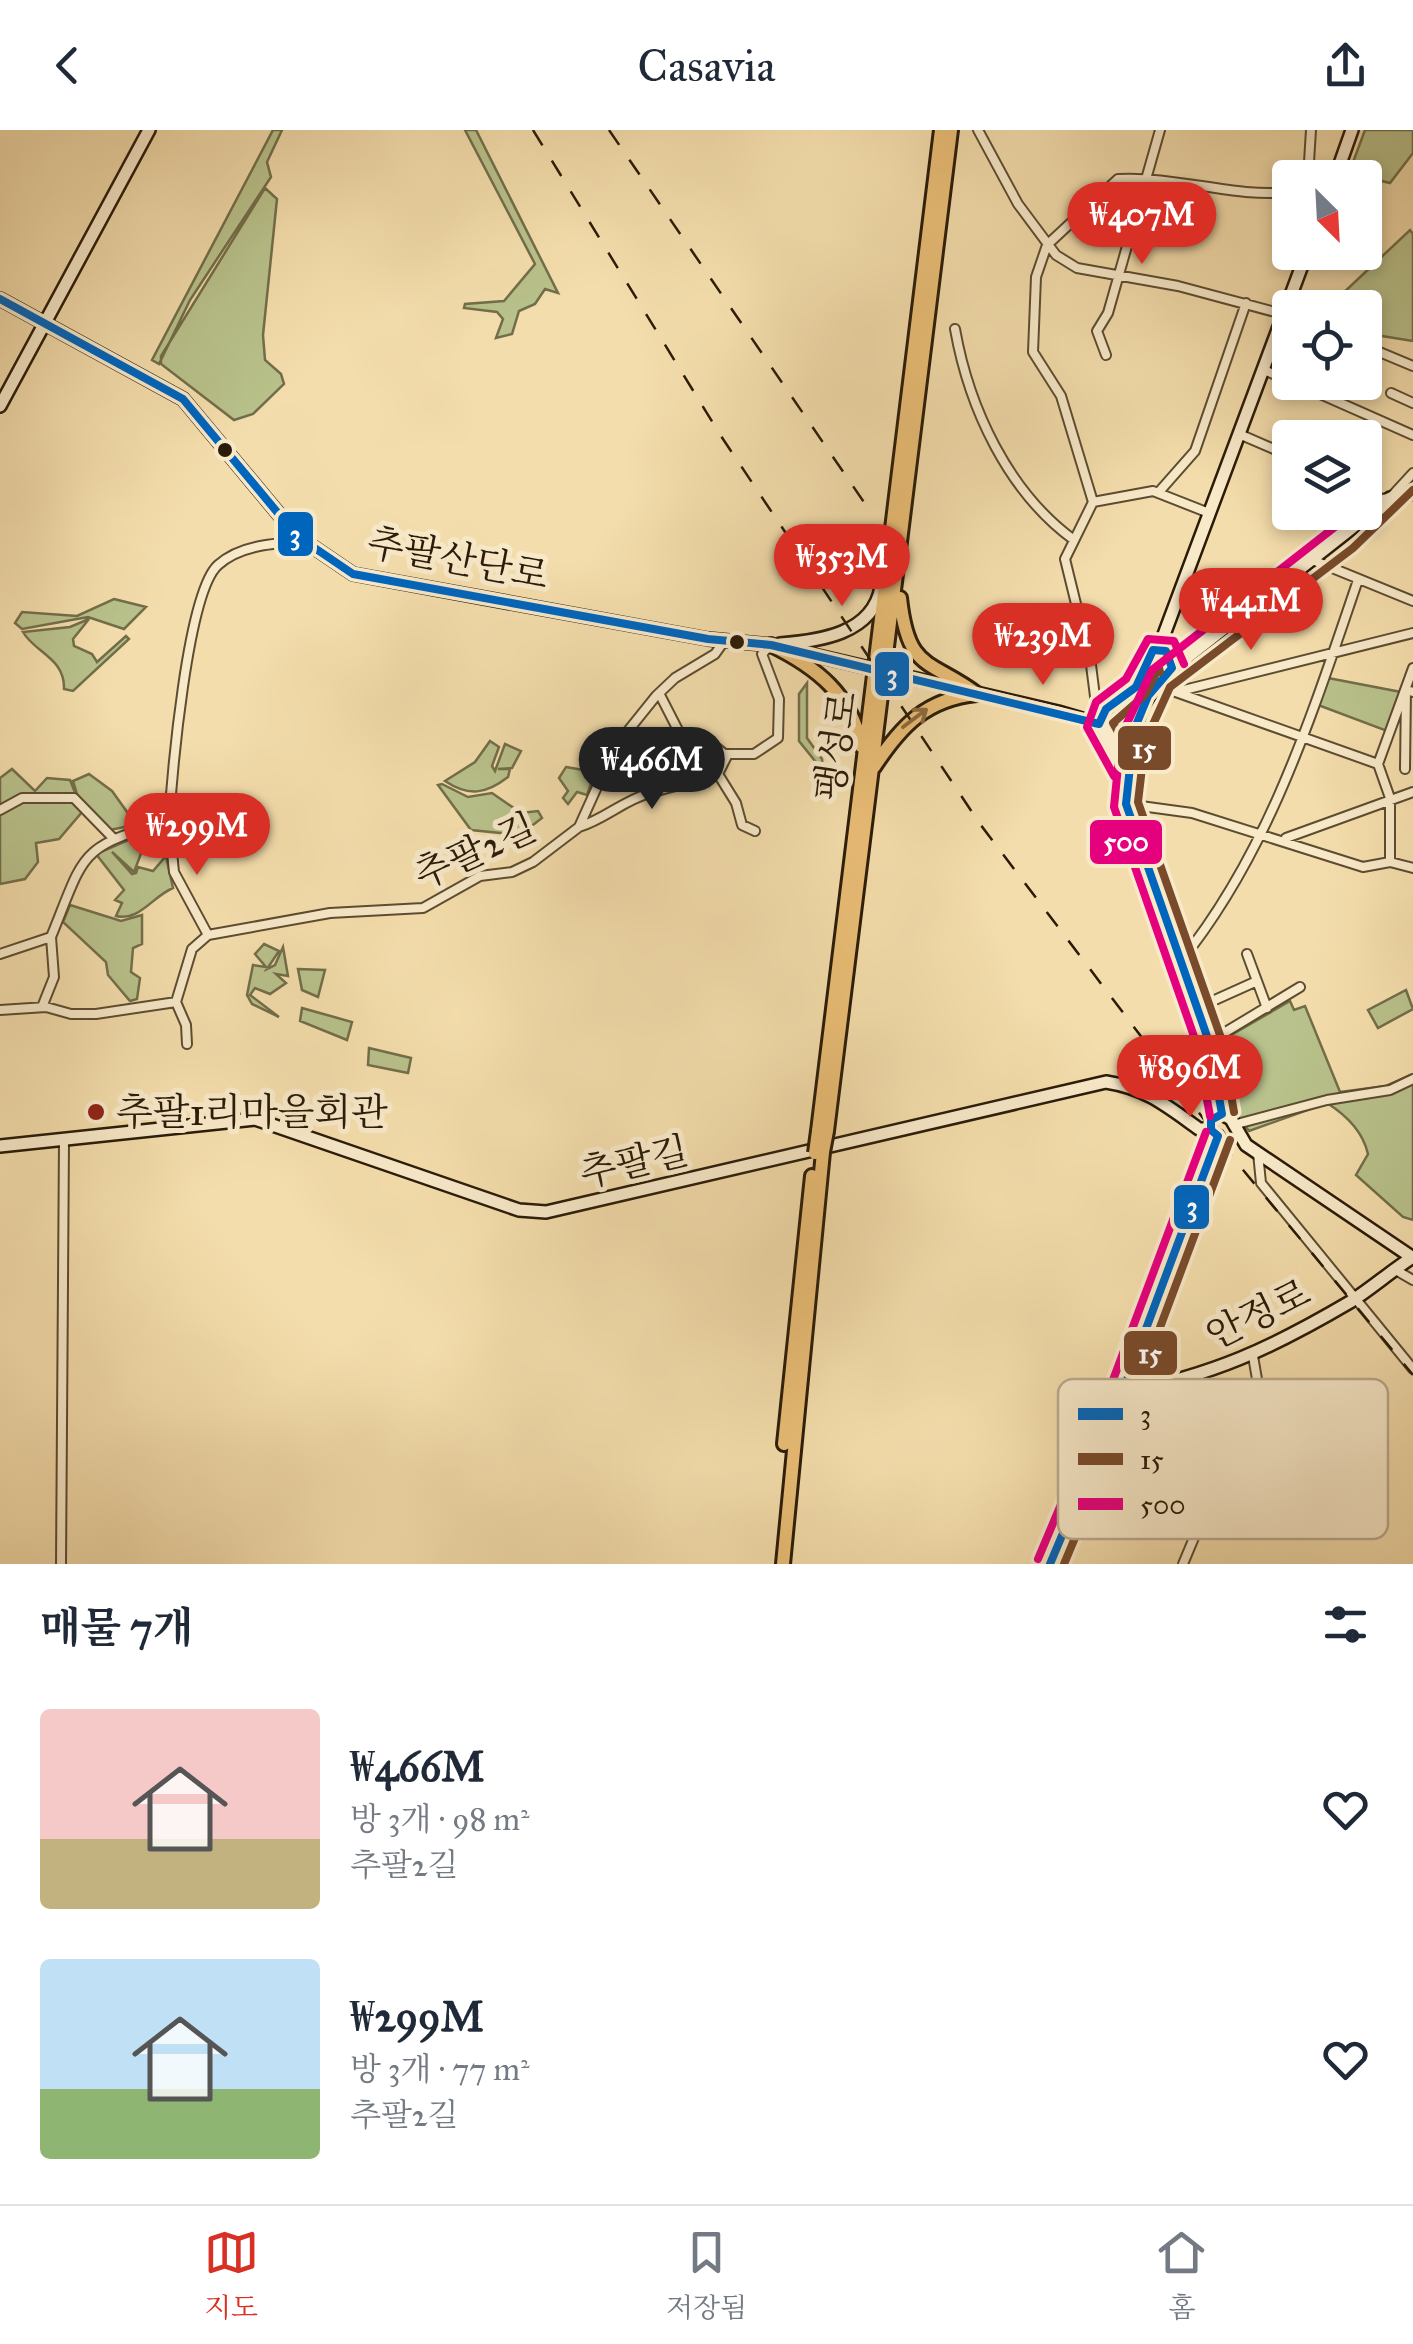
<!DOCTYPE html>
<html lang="ko">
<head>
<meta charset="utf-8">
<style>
	body { margin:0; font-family:"IM FELL Great Primer","Noto Serif KR",serif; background:#f6f6f7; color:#1f2937; height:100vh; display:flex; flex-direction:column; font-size:38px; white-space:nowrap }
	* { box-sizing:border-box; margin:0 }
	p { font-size:32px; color:#747a83 }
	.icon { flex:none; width:55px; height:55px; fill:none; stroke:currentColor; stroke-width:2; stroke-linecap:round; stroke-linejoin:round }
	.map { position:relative; height:1434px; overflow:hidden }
	.side { display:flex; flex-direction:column; background:#fff; flex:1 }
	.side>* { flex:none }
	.needle { width:65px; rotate:156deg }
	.fabs { position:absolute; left:1272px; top:30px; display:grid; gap:20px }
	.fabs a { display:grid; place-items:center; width:110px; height:110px; border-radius:10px; background:#fff; box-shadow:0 5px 15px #0003; font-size:50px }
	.price { position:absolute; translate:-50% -85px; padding:0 22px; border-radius:35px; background:#d93025; color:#fff; font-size:32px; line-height:65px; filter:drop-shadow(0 2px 5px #0008) }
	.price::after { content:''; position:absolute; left:50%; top:60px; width:30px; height:22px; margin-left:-15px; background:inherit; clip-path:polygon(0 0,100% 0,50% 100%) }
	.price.current { background:#222; color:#fff }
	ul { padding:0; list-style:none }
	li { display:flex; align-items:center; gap:30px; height:250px; padding:0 40px }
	li span { display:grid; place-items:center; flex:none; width:280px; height:200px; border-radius:10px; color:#555 }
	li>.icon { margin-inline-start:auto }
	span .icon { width:120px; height:120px; fill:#fffc; stroke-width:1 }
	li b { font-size:42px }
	h2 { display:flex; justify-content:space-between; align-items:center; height:120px; padding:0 40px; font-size:42px }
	header { display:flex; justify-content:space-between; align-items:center; height:130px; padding:0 40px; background:#fff; font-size:45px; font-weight:600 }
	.tabs { display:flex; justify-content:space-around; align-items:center; height:140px; border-top:2px solid #e0e1e3; background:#fff; font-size:28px; color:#747a83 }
	.tabs a { display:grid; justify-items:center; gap:5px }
	.tabs .current { color:#d93025 }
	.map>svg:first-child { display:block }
	.green { fill:#b9c28c; stroke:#726e4a; stroke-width:2.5 }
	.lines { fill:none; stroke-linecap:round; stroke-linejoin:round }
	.street-casing { stroke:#5c4c31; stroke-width:12 }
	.secondary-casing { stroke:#2a1b08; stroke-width:16 }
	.primary-casing { stroke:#2a1b08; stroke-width:18 }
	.street { stroke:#f8e9c9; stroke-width:8 }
	.secondary { stroke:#f8e9c9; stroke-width:11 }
	.primary { stroke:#eabe76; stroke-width:12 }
	.rail { stroke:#2a1b08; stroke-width:2.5; stroke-dasharray:18 18; stroke-linecap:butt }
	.primary-bridge-casing { stroke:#2a1b08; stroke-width:18; stroke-linecap:butt }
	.primary-bridge { stroke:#eabe76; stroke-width:12 }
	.bus-1-casing { stroke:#f8e9c9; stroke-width:15 }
	.bus-2-casing { stroke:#f8e9c9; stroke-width:15 }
	.bus-3-casing { stroke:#f8e9c9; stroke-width:15 }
	.bus-1 { stroke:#0065bd; stroke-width:8 }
	.bus-2 { stroke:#7a4b2a; stroke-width:8 }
	.bus-3 { stroke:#e5007d; stroke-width:8 }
	.oneway { stroke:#8a6c3f }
	.bus-dot { fill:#2a1b08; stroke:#f8e9c9; stroke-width:4 }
	.poi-dot { fill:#8f2418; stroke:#f8e9c9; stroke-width:4 }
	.labels { text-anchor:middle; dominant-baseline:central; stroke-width:10; stroke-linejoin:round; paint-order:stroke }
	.street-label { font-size:38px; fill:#2a1b08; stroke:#f8e9c9 }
	.poi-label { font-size:38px; fill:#2a1b08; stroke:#f8e9c9; text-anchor:start }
	.key { fill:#f8e9c9; stroke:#baab8f; stroke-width:2.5 }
	.key-label { font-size:28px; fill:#2a1b08 }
	.line-badge { stroke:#f8e9c9; stroke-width:4 }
	.badge-label { font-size:28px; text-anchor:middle; font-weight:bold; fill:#fff }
</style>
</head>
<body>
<header><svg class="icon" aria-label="back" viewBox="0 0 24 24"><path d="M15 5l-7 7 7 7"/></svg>Casavia<svg class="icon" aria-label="share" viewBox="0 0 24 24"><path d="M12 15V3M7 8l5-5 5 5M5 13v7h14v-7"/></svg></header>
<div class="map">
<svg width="1413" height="1434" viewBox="0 0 1413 1434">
	<rect width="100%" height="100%" fill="#f4ddac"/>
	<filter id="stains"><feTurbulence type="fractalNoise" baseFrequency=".002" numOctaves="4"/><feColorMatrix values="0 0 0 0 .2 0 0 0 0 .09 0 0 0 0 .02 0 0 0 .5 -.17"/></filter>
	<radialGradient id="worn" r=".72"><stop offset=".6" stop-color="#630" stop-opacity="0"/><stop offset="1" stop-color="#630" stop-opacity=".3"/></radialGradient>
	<path class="green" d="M273,0h9l-15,32 4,15 -81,123 -31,64 -7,-4z
		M465,0h11l82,163 -13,-4 -10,15 -16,7 -7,23 -16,4 7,-19 -6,-7 -33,-4 1,-4 39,-3 31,-37z
		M1365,0h48v23l-23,30 -41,-10z
		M265,58l12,11 -14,136 2,25 16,14 3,10 -31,30 -19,6 -73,-56v-8z
		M1410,100l3,4v107l-31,-5 -17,-16v-12l-13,-1 -12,-11z
		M114,469l32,8 -22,22 -36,-12 -66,12 -7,-6 7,-11 55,4z
		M89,489l-16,20 1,7 18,8 5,8 29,-26 3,3 -56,52 -9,-2c1,-31 -29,-36 -41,-57l47,-5z
		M1161,531l3,7c-15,19 -28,52 -45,65l-11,-9 1,-9 23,-16z
		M1328,548l73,14 -14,39 -69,-26z
		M807,553v55l15,21 1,12 -24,-30v-47z
		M490,611l9,6 -7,19 3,5 10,-27 16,7 -9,17 -14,1h12l-2,8c-22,17 -39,20 -63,4l30,-19z
		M566,637l29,5 -8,23 -10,-3 -9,12 -5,-6 5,-7 -9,-13z
		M12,639l23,22 12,-13 23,2 6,15 -43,1 39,6 10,10 -23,27 -23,4 2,19 -13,17 -25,5v-106z
		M89,644l23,17 18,25 8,-2 11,8 -39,8 -32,-33 -5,-16z
		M442,654l26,13 24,-4 29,20 17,-2 4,7 -22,17 -49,-5 -33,-45z
		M133,708l9,13 -8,21 -22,-20 20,22 4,-1 2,-6 15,4 13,-15 7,32c-20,8 -34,34 -57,28l6,-13 -7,-3 9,-10 -28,-36z
		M70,775l51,16 21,-6v29l-9,4 -2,24 9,6 -3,21 -7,2 -22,-26 -2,-13 -43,-40z
		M264,814l15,7 -12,18 8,-4 8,-18 5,29 -12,-2 10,9 -16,11 -15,-6 -5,7 29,22 -27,-13 -5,-9 6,-30 13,2 -11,-13z
		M298,839l27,1 -7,27 -16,-7z
		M1406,860l7,19 -35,19 -10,-18z
		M1290,871l4,9 11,-4 35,86 46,-6 27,-12v146l-10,-3 -47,-42 12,-21c-5,-22 -22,-39 -41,-51l-78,28c-18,-23 -39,-59 -28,-90z
		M302,878l50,14 -5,18 -47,-19z
		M369,918l42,10 -3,15 -40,-8z"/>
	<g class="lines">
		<g class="street-casing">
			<path id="street" d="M978,0l40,74 38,51 21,13 101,18 112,30
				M1308,48l3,-48
				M955,199c14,79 53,163 119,211
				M1365,216l48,20
				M1106,225l-9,-24 11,-18 52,-183
				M1264,240l26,11
				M1293,252l120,53
				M1391,263l22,10
				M1239,304l51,22
				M1365,358l16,11 9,-1 23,-25
				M1158,363l37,-42 51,-148
				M1093,372l60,-11 56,22
				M1315,431l98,40
				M1156,555l222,79 35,-96
				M1180,561l233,-58
				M659,563l21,41 27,6 20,16 -9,18 18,29 6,22 13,6
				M1098,590l-7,-55 -26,-106 28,-57 -32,-106 -28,-44 3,-75 11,-32 71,-66c60,-3 116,19 172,13
				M724,624h30l24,-16 1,-39 -17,-45 9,-9
				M1378,634l12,34v64l23,6
				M1405,639l1,-79 7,2
				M1126,674l66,9 171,54 27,-5
				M0,680l22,-12h52l39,40
				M169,692l5,50 34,63
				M579,697c26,-8 45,-27 71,-34 23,-7 45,-11 68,-19
				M1286,708l127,-46
				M51,807c34,-83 26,-91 118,-115 3,-46 18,-229 49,-257 23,-21 59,-22 88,-23
				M0,824l51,-17 3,40 -12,30
				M1247,824l20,54
				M1180,832c90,-111 132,-248 178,-382
				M1197,878l60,-27
				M0,880l46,-3 25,7h25l80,-12
				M1209,912l91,-55
				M187,914l-1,-19 -10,-23 16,-53 16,-14 122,-22 93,-5 57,-32 32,-4 21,-10 46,-35 36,-80 41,-51 19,-18 40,-24 10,-14
				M1233,995l94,-25 63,-10 23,-11
				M1258,1023l3,30 152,186
				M1394,1139l19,11
				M61,1434l3,-423
				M1183,1434l75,-179 -5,-29"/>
		</g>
		<g class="secondary-casing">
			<path id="secondary" d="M1335,48l17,-48
				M0,169l183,100 114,137 56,38 355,65 63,6 287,67 41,12 15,11 22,-8
				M0,276l149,-276
				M780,514c39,-3 93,-10 101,-57
				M1159,518l148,-396
				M1099,594l7,-15 30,-22 17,-37 13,1 6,17
				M1103,600l22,40
				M1222,984l-13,-72 -83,-238 -1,-34 16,-62 19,-29 230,-181 23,-5
				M1222,984l9,5 15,26 167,113
				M0,1016l255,-27 264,91 27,2 560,-130c40,6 61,24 93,47h12
				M1140,1215l7,27 20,10
				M1122,1263c91,-18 148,-44 228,-91 22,-14 41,-31 63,-45
				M1050,1434l72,-171 96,-257"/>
		</g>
		<g class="primary-casing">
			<path id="primary" d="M900,468c8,74 30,61 77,96
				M771,515c45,22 81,50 90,101
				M874,637c27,-41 52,-68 103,-73
				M818,1001l123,-1001
				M827,1001l124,-1001
				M784,1314l28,-268
				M783,1434l40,-412"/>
		</g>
		<use href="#street" class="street"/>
		<use href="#secondary" class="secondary"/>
		<use href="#primary" class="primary"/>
		<path class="rail" d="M533,0l188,306 259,388 254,335 179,216
			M609,0l261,381"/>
		<g class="primary-bridge-casing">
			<path id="primary-bridge" d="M823,1022l4,-21
				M815,1023l3,-22"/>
		</g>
		<use href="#primary-bridge" class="primary-bridge"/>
		<g class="bus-1-casing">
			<path id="bus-1" d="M0,169l183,100 114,137 56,38 355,65 63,6 328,79 7,-15 30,-22 17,-37 13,1 6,17 -24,28 -14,34 -8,74 83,238 13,72 -11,6v10l7,6 -96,257 -72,171"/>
		</g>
		<g class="bus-2-casing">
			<path id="bus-2" d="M1136,634l-23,-41 32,-28 14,-27 1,4
				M1234,982l-13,-74 -83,-236 7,-60 25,-55 183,-139 60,-58
				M1064,1434l70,-167 96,-257"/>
		</g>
		<g class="bus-3-casing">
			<path id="bus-3" d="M1114,646l-27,-49 9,-25 30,-23 22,-40 26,2 10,23
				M1210,986l-13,-71 -83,-238 7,-71 31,-66 202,-158
				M1038,1429l72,-171 96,-256"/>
		</g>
		<use href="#bus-1" class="bus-1"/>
		<use href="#bus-2" class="bus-2"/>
		<use href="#bus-3" class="bus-3"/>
	</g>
	<defs><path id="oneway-shaft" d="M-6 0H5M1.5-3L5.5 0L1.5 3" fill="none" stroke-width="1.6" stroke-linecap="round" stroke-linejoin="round" transform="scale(2.5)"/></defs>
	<use class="oneway" href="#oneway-shaft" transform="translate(915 588) rotate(-37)"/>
	<g class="bus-dot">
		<circle cx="225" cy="320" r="9"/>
		<circle cx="737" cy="512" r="9"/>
	</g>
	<circle class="poi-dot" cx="96" cy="982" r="10"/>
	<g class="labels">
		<g class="street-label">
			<text transform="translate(458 429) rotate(11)">추팔산단로</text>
			<text transform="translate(836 616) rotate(-82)">팽성로</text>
			<text transform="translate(475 721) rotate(-24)">추팔2길</text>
			<text transform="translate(634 1032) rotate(-13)">추팔길</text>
			<text transform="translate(1258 1184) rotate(-26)">안정로</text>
		</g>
		<g class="poi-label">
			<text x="116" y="982">추팔1리마을회관</text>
		</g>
	</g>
	<rect x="1058" y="1249" width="330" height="160" rx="15" class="key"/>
	<rect x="1078" y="1278" width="45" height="12" fill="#0065bd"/>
	<rect x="1078" y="1323" width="45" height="12" fill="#7a4b2a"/>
	<rect x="1078" y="1368" width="45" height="12" fill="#e5007d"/>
	<g class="key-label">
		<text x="1140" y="1294">3</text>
		<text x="1140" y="1339">15</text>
		<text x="1140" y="1384">500</text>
	</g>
	<g class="line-badge">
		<rect x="276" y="380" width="39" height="48" rx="10" fill="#0065bd"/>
		<rect x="873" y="520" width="38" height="48" rx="10" fill="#0065bd"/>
		<rect x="1116" y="594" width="57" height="48" rx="10" fill="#7a4b2a"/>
		<rect x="1088" y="688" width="76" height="48" rx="10" fill="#e5007d"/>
		<rect x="1172" y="1053" width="39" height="48" rx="10" fill="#0065bd"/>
		<rect x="1122" y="1199" width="57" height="48" rx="10" fill="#7a4b2a"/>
	</g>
	<g class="badge-label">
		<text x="295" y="414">3</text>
		<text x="892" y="554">3</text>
		<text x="1144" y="628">15</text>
		<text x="1126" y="721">500</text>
		<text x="1192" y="1086">3</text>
		<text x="1150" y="1233">15</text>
	</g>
	<rect width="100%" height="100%" filter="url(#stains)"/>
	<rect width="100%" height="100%" fill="url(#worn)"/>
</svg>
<div class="fabs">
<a><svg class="needle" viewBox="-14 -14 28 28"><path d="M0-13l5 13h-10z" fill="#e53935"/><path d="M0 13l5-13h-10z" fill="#747a83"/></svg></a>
<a><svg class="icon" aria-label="locate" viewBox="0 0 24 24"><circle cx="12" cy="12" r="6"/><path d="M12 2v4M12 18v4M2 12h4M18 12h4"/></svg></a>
<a><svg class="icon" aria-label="layers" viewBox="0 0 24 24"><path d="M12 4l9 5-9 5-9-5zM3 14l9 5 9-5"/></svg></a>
</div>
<b class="price" style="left:1142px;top:137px">₩407M</b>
<b class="price" style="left:842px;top:479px">₩353M</b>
<b class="price" style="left:1251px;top:523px">₩441M</b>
<b class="price" style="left:1043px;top:558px">₩239M</b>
<b class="price current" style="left:652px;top:682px">₩466M</b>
<b class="price" style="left:197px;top:748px">₩299M</b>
<b class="price" style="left:1190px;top:990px">₩896M</b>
</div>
<section class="side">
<h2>매물 7개<svg class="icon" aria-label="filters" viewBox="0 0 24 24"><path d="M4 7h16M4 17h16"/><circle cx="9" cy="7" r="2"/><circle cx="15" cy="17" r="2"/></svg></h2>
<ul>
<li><span style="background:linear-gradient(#f6c9c9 65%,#c2b280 0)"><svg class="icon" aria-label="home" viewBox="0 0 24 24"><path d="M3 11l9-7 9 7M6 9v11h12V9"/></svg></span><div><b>₩466M</b><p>방 3개 · 98 m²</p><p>추팔2길</p></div><svg class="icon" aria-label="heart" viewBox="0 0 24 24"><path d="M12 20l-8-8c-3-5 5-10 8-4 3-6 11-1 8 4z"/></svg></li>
<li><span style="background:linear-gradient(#bfe0f5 65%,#8fb573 0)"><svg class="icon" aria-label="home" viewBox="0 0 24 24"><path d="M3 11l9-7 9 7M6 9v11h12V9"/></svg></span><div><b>₩299M</b><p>방 3개 · 77 m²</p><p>추팔2길</p></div><svg class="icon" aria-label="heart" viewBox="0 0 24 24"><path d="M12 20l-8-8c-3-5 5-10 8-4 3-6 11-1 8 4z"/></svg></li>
</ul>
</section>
<nav class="tabs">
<a class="current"><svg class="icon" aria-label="map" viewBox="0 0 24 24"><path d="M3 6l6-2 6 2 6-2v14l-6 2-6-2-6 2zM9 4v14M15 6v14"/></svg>지도</a>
<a><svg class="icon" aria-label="saved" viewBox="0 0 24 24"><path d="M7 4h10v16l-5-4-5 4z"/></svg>저장됨</a>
<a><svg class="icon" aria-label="home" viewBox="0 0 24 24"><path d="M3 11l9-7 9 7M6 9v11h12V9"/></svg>홈</a>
</nav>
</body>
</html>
